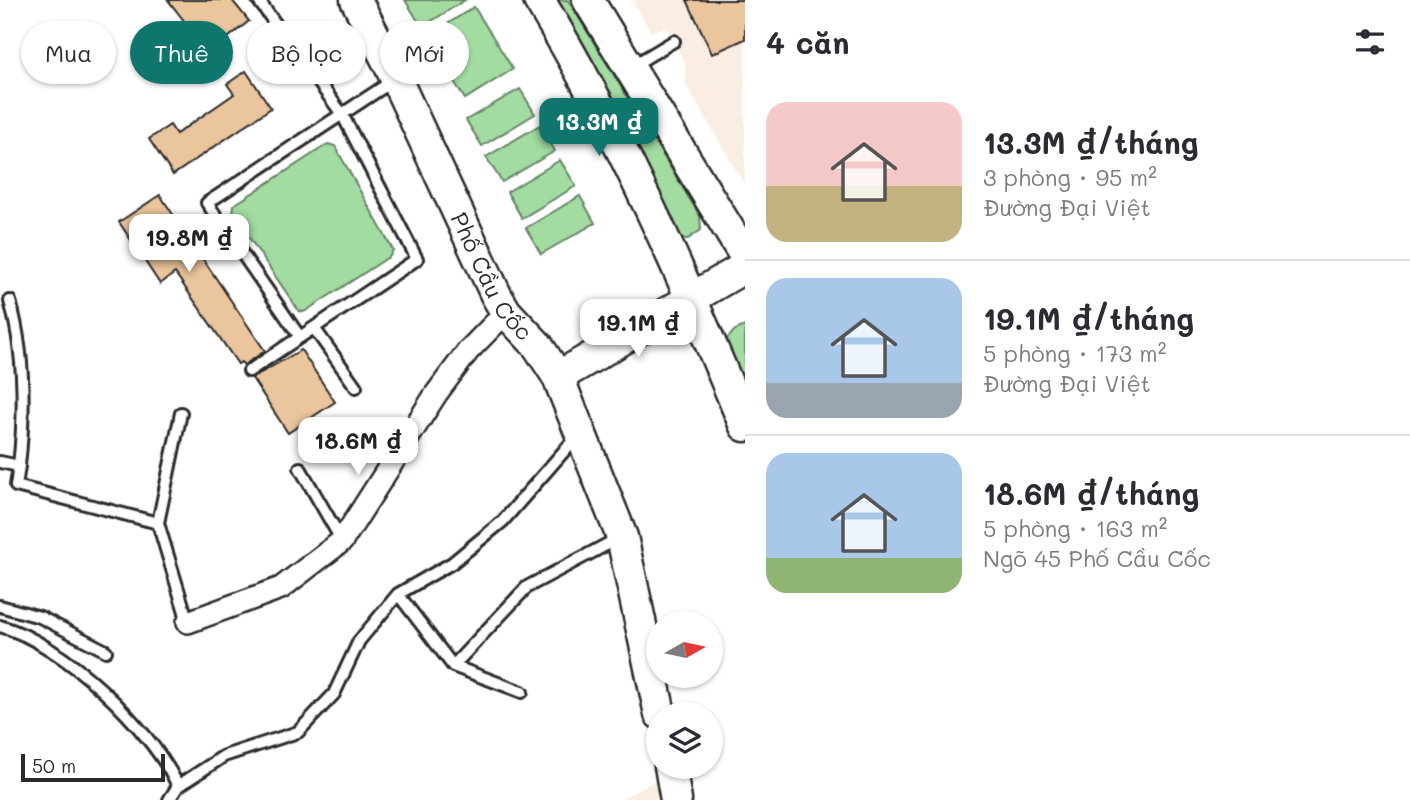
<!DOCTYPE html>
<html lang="vi">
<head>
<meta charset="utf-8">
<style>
	body { margin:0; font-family:Mali,sans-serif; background:#f7f7f7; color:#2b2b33; height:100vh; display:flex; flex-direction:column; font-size:26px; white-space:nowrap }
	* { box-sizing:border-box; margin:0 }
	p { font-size:23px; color:#7c7c81 }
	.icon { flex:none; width:38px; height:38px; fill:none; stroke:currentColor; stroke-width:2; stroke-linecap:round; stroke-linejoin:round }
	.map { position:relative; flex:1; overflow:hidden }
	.sheet { display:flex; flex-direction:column; background:#fff; width:665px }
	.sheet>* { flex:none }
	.hud { position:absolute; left:21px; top:21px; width:618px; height:63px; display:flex; gap:14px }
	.needle { width:46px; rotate:81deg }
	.tools { position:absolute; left:646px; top:611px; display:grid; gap:14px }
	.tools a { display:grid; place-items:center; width:77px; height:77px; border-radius:50%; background:#fff; box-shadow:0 2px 5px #0004; font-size:35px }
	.scale { position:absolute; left:21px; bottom:18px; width:144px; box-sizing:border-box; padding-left:7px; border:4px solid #2b2b2b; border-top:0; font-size:19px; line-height:24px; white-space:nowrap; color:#2b2b2b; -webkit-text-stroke:5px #fff; paint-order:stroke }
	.price { position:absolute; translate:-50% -60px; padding:0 16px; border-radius:14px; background:#fff; color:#222; font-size:23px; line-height:46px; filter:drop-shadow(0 2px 4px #0008) }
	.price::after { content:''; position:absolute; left:50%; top:42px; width:21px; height:16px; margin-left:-10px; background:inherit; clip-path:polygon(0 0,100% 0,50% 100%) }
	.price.selected { background:#0f766e; color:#fff }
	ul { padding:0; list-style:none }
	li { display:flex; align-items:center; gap:21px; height:175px; padding:0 21px }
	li+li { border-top:2px solid #e1e1e2 }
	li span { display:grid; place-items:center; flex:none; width:196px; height:140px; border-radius:21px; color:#555 }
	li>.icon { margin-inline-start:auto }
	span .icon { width:84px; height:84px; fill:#fffc; stroke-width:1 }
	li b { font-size:30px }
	h2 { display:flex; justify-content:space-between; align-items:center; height:84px; padding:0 21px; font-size:30px }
	.pill { padding:0 24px; border-radius:32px; background:#fff; box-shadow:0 2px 5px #0004; font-size:24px; line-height:63px }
	.pill.selected { background:#0f766e; color:#fff }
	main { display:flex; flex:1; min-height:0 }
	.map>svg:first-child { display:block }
	.built { fill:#f9eee1 }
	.green { fill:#a2dca1; stroke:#668466; stroke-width:2 }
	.building { fill:#ebc59c; stroke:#2b2b2b; stroke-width:2 }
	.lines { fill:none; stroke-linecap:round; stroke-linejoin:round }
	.lane-casing { stroke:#2b2b2b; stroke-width:16 }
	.street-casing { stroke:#2b2b2b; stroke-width:26 }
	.secondary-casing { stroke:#2b2b2b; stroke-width:35 }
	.lane { stroke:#fff; stroke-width:10 }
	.street { stroke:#fff; stroke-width:21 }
	.secondary { stroke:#fff; stroke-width:30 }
	.labels { text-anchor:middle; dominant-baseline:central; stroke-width:5; stroke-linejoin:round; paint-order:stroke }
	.street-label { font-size:23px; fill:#2b2b2b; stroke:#fff }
</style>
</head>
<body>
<main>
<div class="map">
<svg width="745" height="800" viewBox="0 0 745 800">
	<rect width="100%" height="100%" fill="#fff"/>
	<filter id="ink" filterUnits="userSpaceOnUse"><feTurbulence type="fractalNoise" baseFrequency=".0143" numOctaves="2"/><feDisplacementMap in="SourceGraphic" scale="14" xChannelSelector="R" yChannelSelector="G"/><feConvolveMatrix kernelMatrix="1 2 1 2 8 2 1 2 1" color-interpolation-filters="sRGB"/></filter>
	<g filter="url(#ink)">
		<path class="built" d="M632,0h113v185l-59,-100 -1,-21 -11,-23 -9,-15 -14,7z
			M654,781l6,19h-41z"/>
		<path class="green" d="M405,0h60l-43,27z
			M555,0h13l132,216 1,14 -13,9h-9l-6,-7 -49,-117z
			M474,7l39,62 -48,30 -38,-62z
			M520,89l15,25 -53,32 -16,-26z
			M540,125l15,26 -53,31 -16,-25z
			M328,144l7,2 58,104 -3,6 -86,56 -5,-1 -66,-97 1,-9z
			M560,160l16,26 -54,32 -15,-26z
			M580,196l15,27 -54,31 -15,-26z
			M745,326v61l-19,-47 9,-10z"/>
		<path class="building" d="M168,0h64l17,21 -40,32z
			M687,0h58v39l-33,15z
			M246,71l25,37 -98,67 -24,-36 21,-14 6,9 58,-40 -7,-10z
			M160,195l105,156 -21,14 -3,-3 -3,2 -63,-91 -15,11 -41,-62z
			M301,350l34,52 -47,31 -36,-55z"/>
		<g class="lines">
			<g class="lane-casing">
				<path id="lane" d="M632,66l42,-25
					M10,301c15,53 15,110 9,165
					M314,328l42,59
					M300,337l-93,-134 187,-123
					M249,371l168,-112 -75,-145 -84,-114
					M0,462l19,4 -3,20 142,37 30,99
					M300,468l42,73
					M158,523l23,-110
					M398,594l55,72 69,26
					M0,606l40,11 66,34
					M0,626c63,17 151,102 178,160
					M453,666l74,-79 92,-49
					M169,800l9,-14 46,-30 74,-24 36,-38 25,-53 39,-47 54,-31 51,-42 75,-86"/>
			</g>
			<g class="street-casing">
				<path id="street" d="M188,622l93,-34 61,-47 94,-147 32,-43 38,-39"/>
			</g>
			<g class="secondary-casing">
				<g id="secondary">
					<path id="s1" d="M356,0l33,64 107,231 10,17 32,34 20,31 64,160 38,177"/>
					<path d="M539,0c82,135 146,280 206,426"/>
					<path d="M588,0l157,256"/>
					<path d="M558,377l187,-110"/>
					<path d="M670,766l6,34"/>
				</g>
			</g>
			<use href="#lane" class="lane"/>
			<use href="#street" class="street"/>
			<use href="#secondary" class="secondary"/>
		</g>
	</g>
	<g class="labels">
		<g class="street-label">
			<text stroke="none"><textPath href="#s1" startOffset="308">Phố Cầu Cốc</textPath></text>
		</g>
	</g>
</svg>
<div class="tools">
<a><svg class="needle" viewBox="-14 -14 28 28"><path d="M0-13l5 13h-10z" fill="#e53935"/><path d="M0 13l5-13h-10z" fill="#7c7c81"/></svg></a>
<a><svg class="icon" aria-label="layers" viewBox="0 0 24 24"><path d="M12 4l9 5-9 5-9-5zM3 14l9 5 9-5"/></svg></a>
</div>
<div class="scale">50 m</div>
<b class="price selected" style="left:599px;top:158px">13.3M ₫</b>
<b class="price" style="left:189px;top:274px">19.8M ₫</b>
<b class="price" style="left:638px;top:359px">19.1M ₫</b>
<b class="price" style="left:358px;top:477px">18.6M ₫</b>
<div class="hud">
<a class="pill">Mua</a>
<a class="pill selected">Thuê</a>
<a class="pill">Bộ lọc</a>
<a class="pill">Mới</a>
</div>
</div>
<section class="sheet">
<h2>4 căn<svg class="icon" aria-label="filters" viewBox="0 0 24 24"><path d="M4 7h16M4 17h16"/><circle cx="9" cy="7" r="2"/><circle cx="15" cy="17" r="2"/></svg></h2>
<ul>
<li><span style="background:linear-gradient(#f6c9c9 60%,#c2b280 0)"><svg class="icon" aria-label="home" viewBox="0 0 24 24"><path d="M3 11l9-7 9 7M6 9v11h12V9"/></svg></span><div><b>13.3M ₫/tháng</b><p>3 phòng · 95 m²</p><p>Đường Đại Việt</p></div></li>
<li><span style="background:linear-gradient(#a9c7e8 75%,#9aa5b1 0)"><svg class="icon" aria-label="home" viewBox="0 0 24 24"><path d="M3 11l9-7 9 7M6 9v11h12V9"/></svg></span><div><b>19.1M ₫/tháng</b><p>5 phòng · 173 m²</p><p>Đường Đại Việt</p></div></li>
<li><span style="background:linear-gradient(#a9c7e8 75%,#8fb573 0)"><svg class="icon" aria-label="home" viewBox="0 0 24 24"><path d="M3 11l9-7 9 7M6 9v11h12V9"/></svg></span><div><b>18.6M ₫/tháng</b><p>5 phòng · 163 m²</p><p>Ngõ 45 Phố Cầu Cốc</p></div></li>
</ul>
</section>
</main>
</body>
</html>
